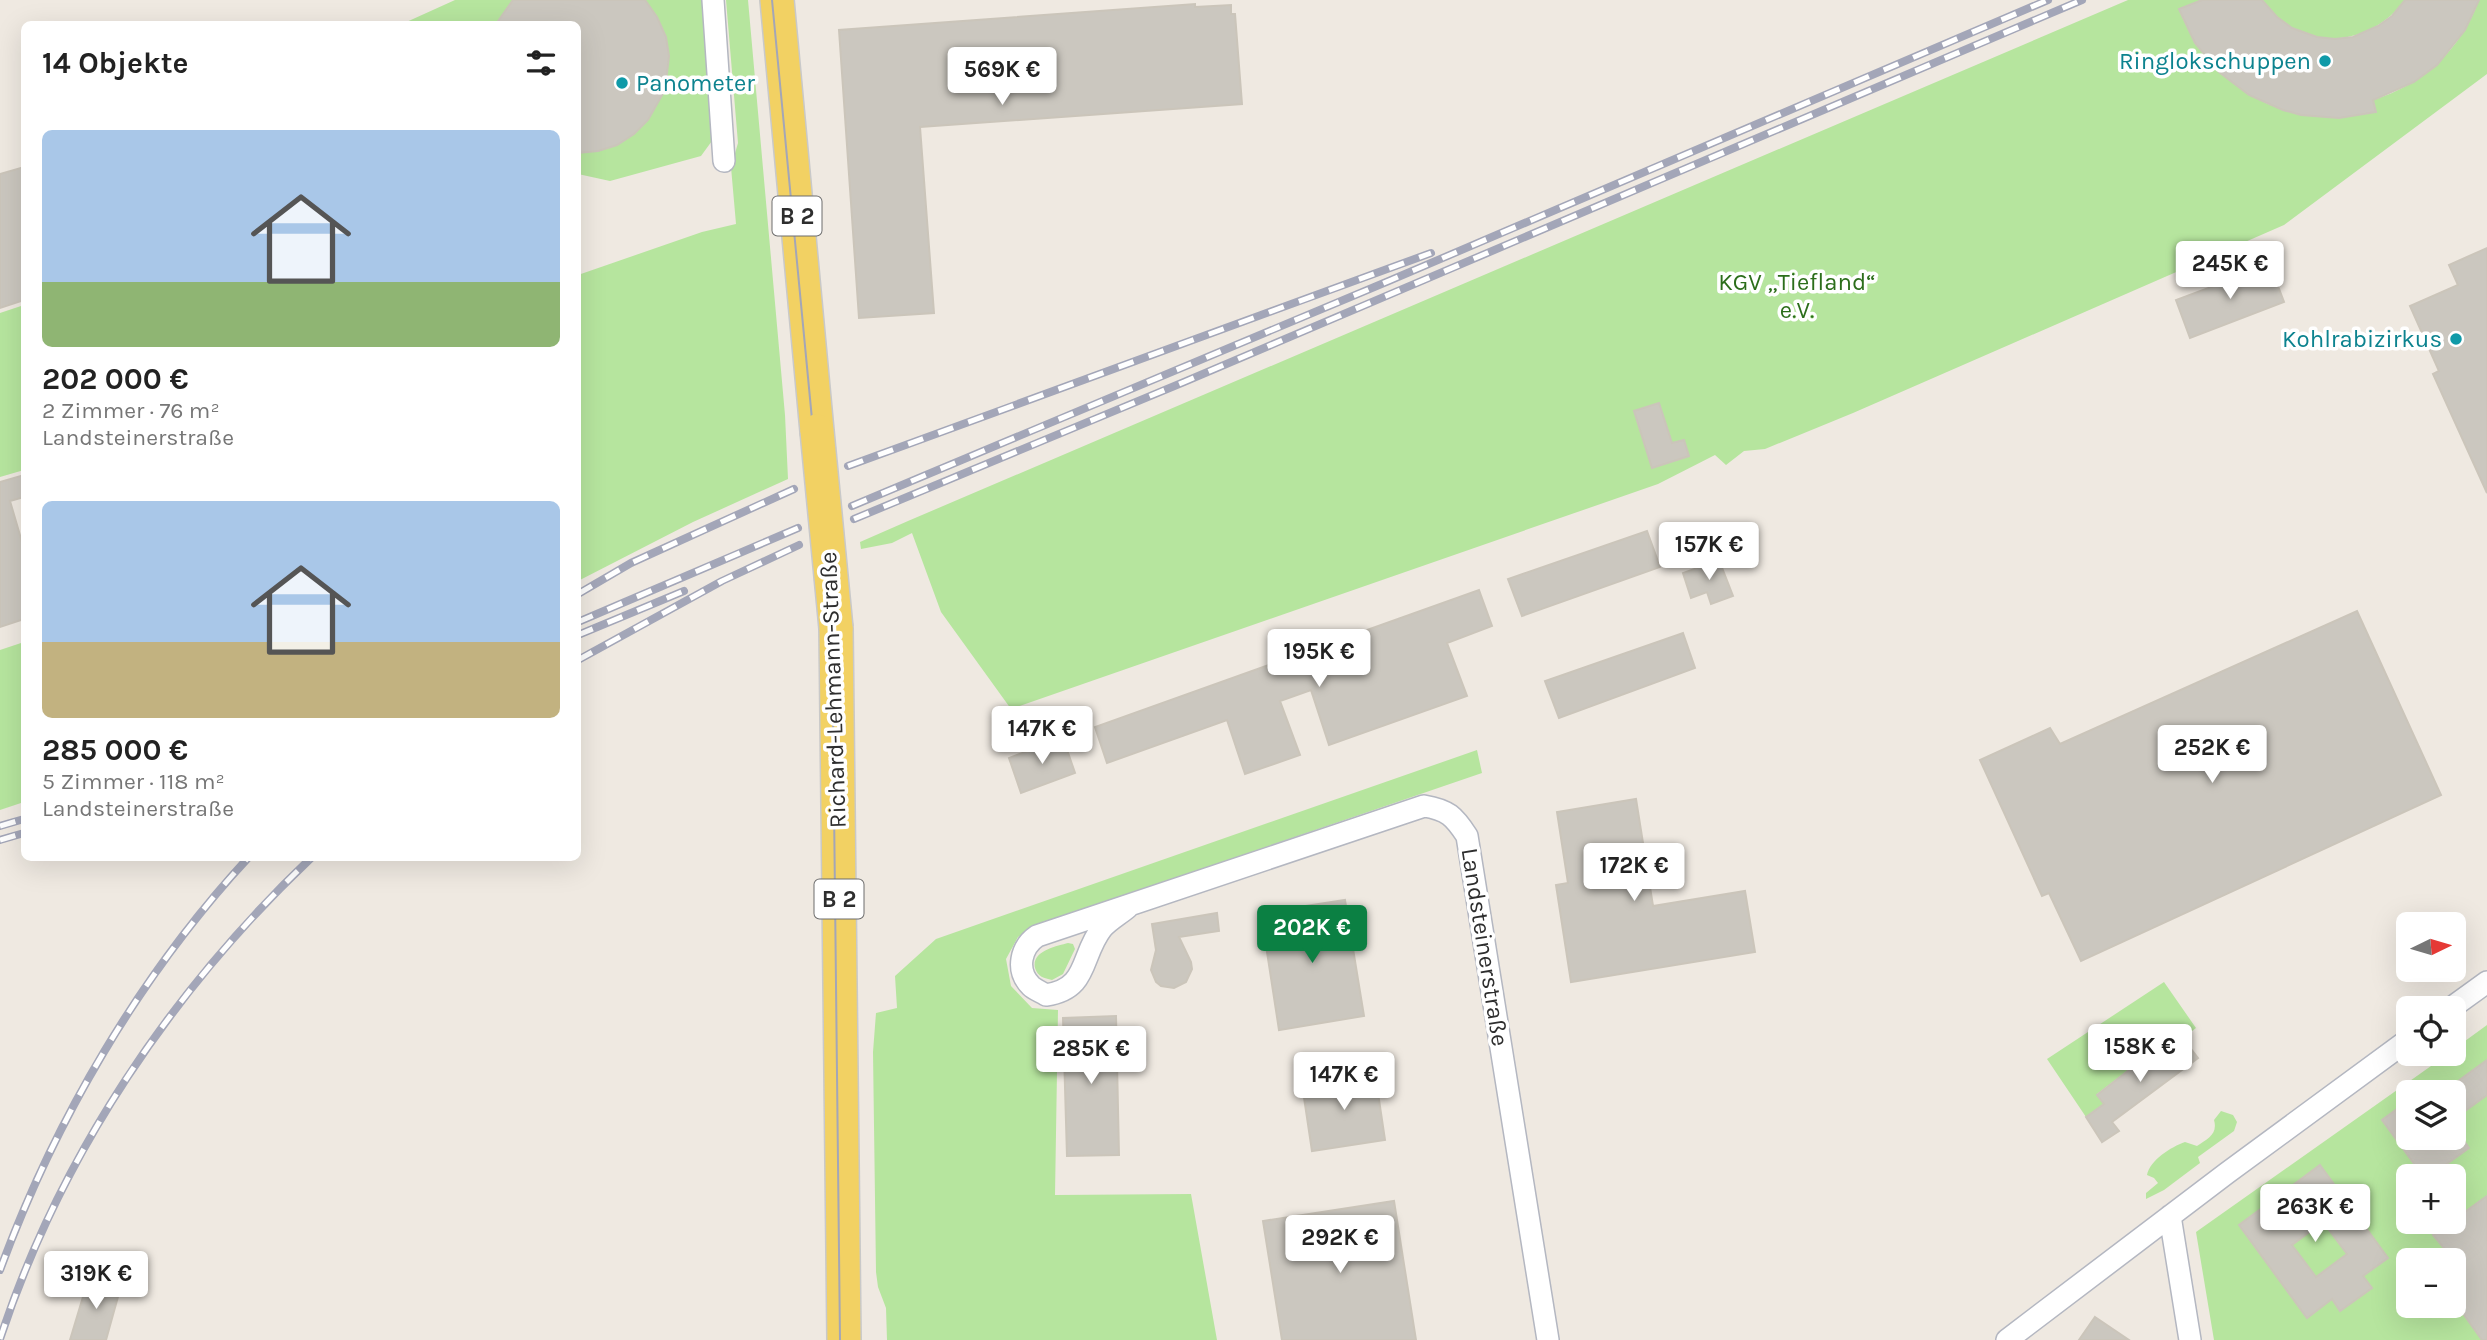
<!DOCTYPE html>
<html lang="de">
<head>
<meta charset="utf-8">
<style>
	body { margin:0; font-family:Karla,sans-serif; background:#f6f6f6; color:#222; height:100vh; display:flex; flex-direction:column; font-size:26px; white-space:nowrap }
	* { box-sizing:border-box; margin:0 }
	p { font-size:23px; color:#767676 }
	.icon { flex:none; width:38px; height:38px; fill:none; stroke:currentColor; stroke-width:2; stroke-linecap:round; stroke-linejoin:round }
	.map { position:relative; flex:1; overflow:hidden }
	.panel { position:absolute; left:21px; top:21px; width:560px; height:840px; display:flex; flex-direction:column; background:#fff; border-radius:10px; box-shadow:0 7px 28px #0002 }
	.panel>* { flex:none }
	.needle { width:46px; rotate:85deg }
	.controls { position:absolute; left:2396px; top:912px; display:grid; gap:14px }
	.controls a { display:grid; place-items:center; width:70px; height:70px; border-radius:10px; background:#fff; box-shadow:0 7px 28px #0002; font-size:35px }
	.price { position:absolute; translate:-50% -60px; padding:0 16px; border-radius:7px; background:#fff; color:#222; font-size:23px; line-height:46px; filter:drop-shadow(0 2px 4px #0008) }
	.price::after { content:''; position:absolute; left:50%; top:42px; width:21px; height:16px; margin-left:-10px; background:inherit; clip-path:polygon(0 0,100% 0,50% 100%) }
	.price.active { background:#0b8043; color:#fff }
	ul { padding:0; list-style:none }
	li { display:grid; align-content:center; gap:14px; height:371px; padding:0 21px }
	li span { display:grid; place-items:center; height:217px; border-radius:10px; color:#555 }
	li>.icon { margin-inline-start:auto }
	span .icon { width:126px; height:126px; fill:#fffc; stroke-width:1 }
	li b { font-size:30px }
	h2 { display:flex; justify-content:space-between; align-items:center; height:84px; padding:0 21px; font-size:30px }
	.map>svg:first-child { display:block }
	.green { fill:#b6e59e; fill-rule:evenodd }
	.building { fill:#cbc7bf; stroke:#cbc5ba; stroke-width:2; fill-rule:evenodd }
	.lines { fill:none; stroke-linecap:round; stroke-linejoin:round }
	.minor-casing { stroke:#b4b7c1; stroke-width:24 }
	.primary-casing { stroke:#c9c9c9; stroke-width:36 }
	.minor { stroke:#fff; stroke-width:21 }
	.primary { stroke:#f2d163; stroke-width:33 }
	.tram { stroke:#a3a6b8; stroke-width:2 }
	.rail-casing { stroke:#a3a6b8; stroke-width:8 }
	.rail { stroke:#fff; stroke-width:5; stroke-dasharray:16; stroke-linecap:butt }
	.primary-bridge-casing { stroke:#c9c9c9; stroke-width:36; stroke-linecap:butt }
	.primary-bridge { stroke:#f2d163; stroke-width:33 }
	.culture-dot { fill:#0f9aa8; stroke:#fff; stroke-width:2.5 }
	.labels { text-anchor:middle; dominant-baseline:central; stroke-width:7; stroke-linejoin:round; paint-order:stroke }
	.shield { fill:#fff; stroke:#6d6d6d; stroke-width:2 }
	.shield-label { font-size:23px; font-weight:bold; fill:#2e2e2e }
	.culture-label { font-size:24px; fill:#0d838f; stroke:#fff; text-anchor:end }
	.park-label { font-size:24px; fill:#2c6e1b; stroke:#fff }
	.street-label { font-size:24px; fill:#2e2e2e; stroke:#fff }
</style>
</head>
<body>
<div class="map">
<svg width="2487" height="1340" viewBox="0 0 2487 1340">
	<rect width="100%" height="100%" fill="#efe9e1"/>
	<path class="green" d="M455,0h250l12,134 -16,22 -91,25 -32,-7v-150h-176z
		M726,0h22l37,415 3,64 -95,43 -115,59v-306l124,-43 34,-8 -5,-57 7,-24z
		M2128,0h74l-23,10c36,82 108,121 196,102l-2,-12c51,-16 87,-50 106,-100h8v74l-203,151 -431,188 -88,36 -21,2 -18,14 -11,-10 -57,29 -647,225 -70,-97 -29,-79 -20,10 -31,6 -1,-7 48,-21z
		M2262,0h143c-28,38 -80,52 -120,23 -9,-6 -16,-15 -23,-23z
		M24,305v165l-24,7v-164z
		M24,642v160l-24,8v-160z
		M1477,750l5,23 -444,152 -20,12 -12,22 5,27 21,22 26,2 -3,185 136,-1 26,146h-330l-1,-32 -8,-21 -2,-15 -3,-220 3,-39 21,-5 -2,-32 41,-37z
		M1068,943l5,1 2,5 -12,25 -11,6c-8,-2 -14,-3 -17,-12 -4,-17 22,-22 33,-25z
		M2164,982l32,46 -13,10 -5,-6 -81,62 7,10 -18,13 -39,-58z
		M2487,1025v315h-273l-18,-108 252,-178h6v-5zM2408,1092h46v46h-46zM2408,1176h46v46h-46zM2408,1260h46v46h-46z
		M2221,1111l12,4 4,7 -3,9 -36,26 2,6 -36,27 -18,9v-6l12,-10 -4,-5 -7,-3c3,-15 24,-28 38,-33l12,4c11,-7 21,-12 17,-26z"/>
	<path class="building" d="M513,0h132l12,17 9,20 3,19 -4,34 -17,30 -14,14 -17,11 -19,6 -20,2v-129h-82z
		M2202,0h60l15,17 15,11 25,9 18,2 18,-2 25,-11 14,-10 13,-16h74l-14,30 -28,35 -23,17 -41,18 3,12 -37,6 -38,-3 -18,-5 -34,-15 -30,-23 -24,-29 -16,-34z
		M1195,4v3l36,-2v9h4l7,90 -322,23 14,186 -75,5 -20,-288z
		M24,167v133l-24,8v-134z
		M2487,248v245l-54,-119 6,-3 -29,-65 48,-21 -9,-20z
		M2270,265l14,37 -94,36 -14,-38z
		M1659,403l13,40 12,-3 5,16 -37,12 -18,-57z
		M24,475v22l-14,4 14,48v70l-24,8v-145z
		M1647,531l13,36 -138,49 -14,-37z
		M1719,560l14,36 -22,8 -4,-12 -16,6 -8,-25z
		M1479,590l13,36 -45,17 20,53 -138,49 -18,-55 -31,11 20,54 -55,19 -18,-54 -120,43 -12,-36z
		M2357,611l84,184 -360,166 -32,-68 -7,3 -62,-136 70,-32 10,16z
		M1683,633l12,35 -136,50 -14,-37z
		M1063,738l12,35 -54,20 -12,-35z
		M1636,799l17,107 92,-15 10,61 -184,30 -15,-97 12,-2 -11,-71z
		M1345,900l19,116 -85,14 -18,-117z
		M1217,913l2,18 -40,6 12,25 1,7 -6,13 -12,6 -13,-2 -5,-4 -5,-12 5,-20 -4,-26z
		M1116,1016l3,139 -52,1 -4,-138z
		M2178,1032l20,26 -86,64 7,9 -17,11 -16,-25 18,-13 -7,-9z
		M2487,1060v35l-33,24v-35z
		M1375,1073l10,67 -73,11 -10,-67z
		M2408,1101v37h54l7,10 -39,28h-7l-41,-56z
		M2320,1165l68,93 -25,18 9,12 -32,23 -8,-12 -25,19 -68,-93zM2323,1222l24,32 -31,23 -24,-32z
		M2487,1196v144h-5l-28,-39v-41l-21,-25z
		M1394,1201l22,139h-134l-19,-119z
		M89,1277l32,9 -15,54h-36z
		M2095,1317l34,23h-50z"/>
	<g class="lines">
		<g class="minor-casing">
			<path id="minor" d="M713,0l11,161
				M1128,907c-8,7 -19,13 -26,21 -22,28 -13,61 -56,67 -5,-3 -12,-6 -15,-9 -16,-16 -10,-39 6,-50l387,-130c24,4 30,10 43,30l81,504
				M2451,1008l36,-26
				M2170,1216l20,124
				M2007,1340l220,-167 181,-133"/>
		</g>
		<g class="primary-casing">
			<path id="primary" d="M777,0l40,431
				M836,628l8,712"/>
		</g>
		<use href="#minor" class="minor"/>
		<use href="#primary" class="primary"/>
		<path class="tram" d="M772,0l60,629 8,711"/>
		<g class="rail-casing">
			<path id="rail" d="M848,466l583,-213
				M852,506l539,-226 657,-280
				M854,519l330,-137 898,-382
				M578,594l53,-31 163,-74
				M578,622l220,-94
				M578,635l106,-44
				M578,660l144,-79 77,-36
				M0,826l24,-7
				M0,840l24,-7
				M0,1270c55,-150 140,-295 248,-412
				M0,1339c60,-183 172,-349 311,-481"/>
		</g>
		<use href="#rail" class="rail"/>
		<g class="primary-bridge-casing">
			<path id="primary-bridge" d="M817,431l19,197"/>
		</g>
		<use href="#primary-bridge" class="primary-bridge"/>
	</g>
	<g class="culture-dot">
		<circle cx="2325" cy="61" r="7"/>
		<circle cx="622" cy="83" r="7"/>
		<circle cx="2456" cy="339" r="7"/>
	</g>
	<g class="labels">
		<g class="shield">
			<rect x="772.5" y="196.5" width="49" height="39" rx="5"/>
			<rect x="814.5" y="879.5" width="49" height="39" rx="5"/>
		</g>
		<g class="shield-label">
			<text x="797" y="216">B 2</text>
			<text x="839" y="899">B 2</text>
		</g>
		<g class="culture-label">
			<text x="2311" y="61">Ringlokschuppen</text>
			<text x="636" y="83" text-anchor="start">Panometer</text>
			<text x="2442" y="339">Kohlrabizirkus</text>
		</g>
		<g class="park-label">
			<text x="1797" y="282">KGV „Tiefland“<tspan x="1797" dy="28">e.V.</tspan></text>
		</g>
		<g class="street-label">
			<text transform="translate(833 690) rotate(-92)">Richard-Lehmann-Straße</text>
			<text transform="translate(1485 947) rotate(81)">Landsteinerstraße</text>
		</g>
	</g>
</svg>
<div class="controls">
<a><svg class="needle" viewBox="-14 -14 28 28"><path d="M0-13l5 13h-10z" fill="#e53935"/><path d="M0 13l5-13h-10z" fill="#767676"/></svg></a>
<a><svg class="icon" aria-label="locate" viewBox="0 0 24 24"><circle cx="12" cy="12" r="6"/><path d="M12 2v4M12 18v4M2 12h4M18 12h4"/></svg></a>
<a><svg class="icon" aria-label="layers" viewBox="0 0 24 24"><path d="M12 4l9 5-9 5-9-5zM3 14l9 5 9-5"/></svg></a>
<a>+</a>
<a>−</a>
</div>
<b class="price" style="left:1002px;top:107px">569K €</b>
<b class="price" style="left:2230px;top:301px">245K €</b>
<b class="price" style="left:1709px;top:582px">157K €</b>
<b class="price" style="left:1319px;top:689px">195K €</b>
<b class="price" style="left:1042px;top:766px">147K €</b>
<b class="price" style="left:2212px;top:785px">252K €</b>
<b class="price" style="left:1634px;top:903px">172K €</b>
<b class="price active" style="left:1312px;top:965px">202K €</b>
<b class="price" style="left:2140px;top:1084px">158K €</b>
<b class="price" style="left:1091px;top:1086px">285K €</b>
<b class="price" style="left:1344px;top:1112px">147K €</b>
<b class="price" style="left:2315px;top:1244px">263K €</b>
<b class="price" style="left:1340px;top:1275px">292K €</b>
<b class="price" style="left:96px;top:1311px">319K €</b>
<section class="panel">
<h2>14 Objekte<svg class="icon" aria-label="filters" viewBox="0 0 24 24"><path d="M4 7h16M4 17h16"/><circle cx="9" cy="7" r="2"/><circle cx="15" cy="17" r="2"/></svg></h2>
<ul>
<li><span style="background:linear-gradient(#a9c7e8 70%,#8fb573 0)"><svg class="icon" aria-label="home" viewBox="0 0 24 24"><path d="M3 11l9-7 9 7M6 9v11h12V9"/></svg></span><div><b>202 000 €</b><p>2 Zimmer · 76 m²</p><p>Landsteinerstraße</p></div></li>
<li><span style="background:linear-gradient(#a9c7e8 65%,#c2b280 0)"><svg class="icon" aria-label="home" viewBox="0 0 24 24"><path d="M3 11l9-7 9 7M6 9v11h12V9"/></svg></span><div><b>285 000 €</b><p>5 Zimmer · 118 m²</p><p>Landsteinerstraße</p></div></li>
</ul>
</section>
</div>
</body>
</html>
